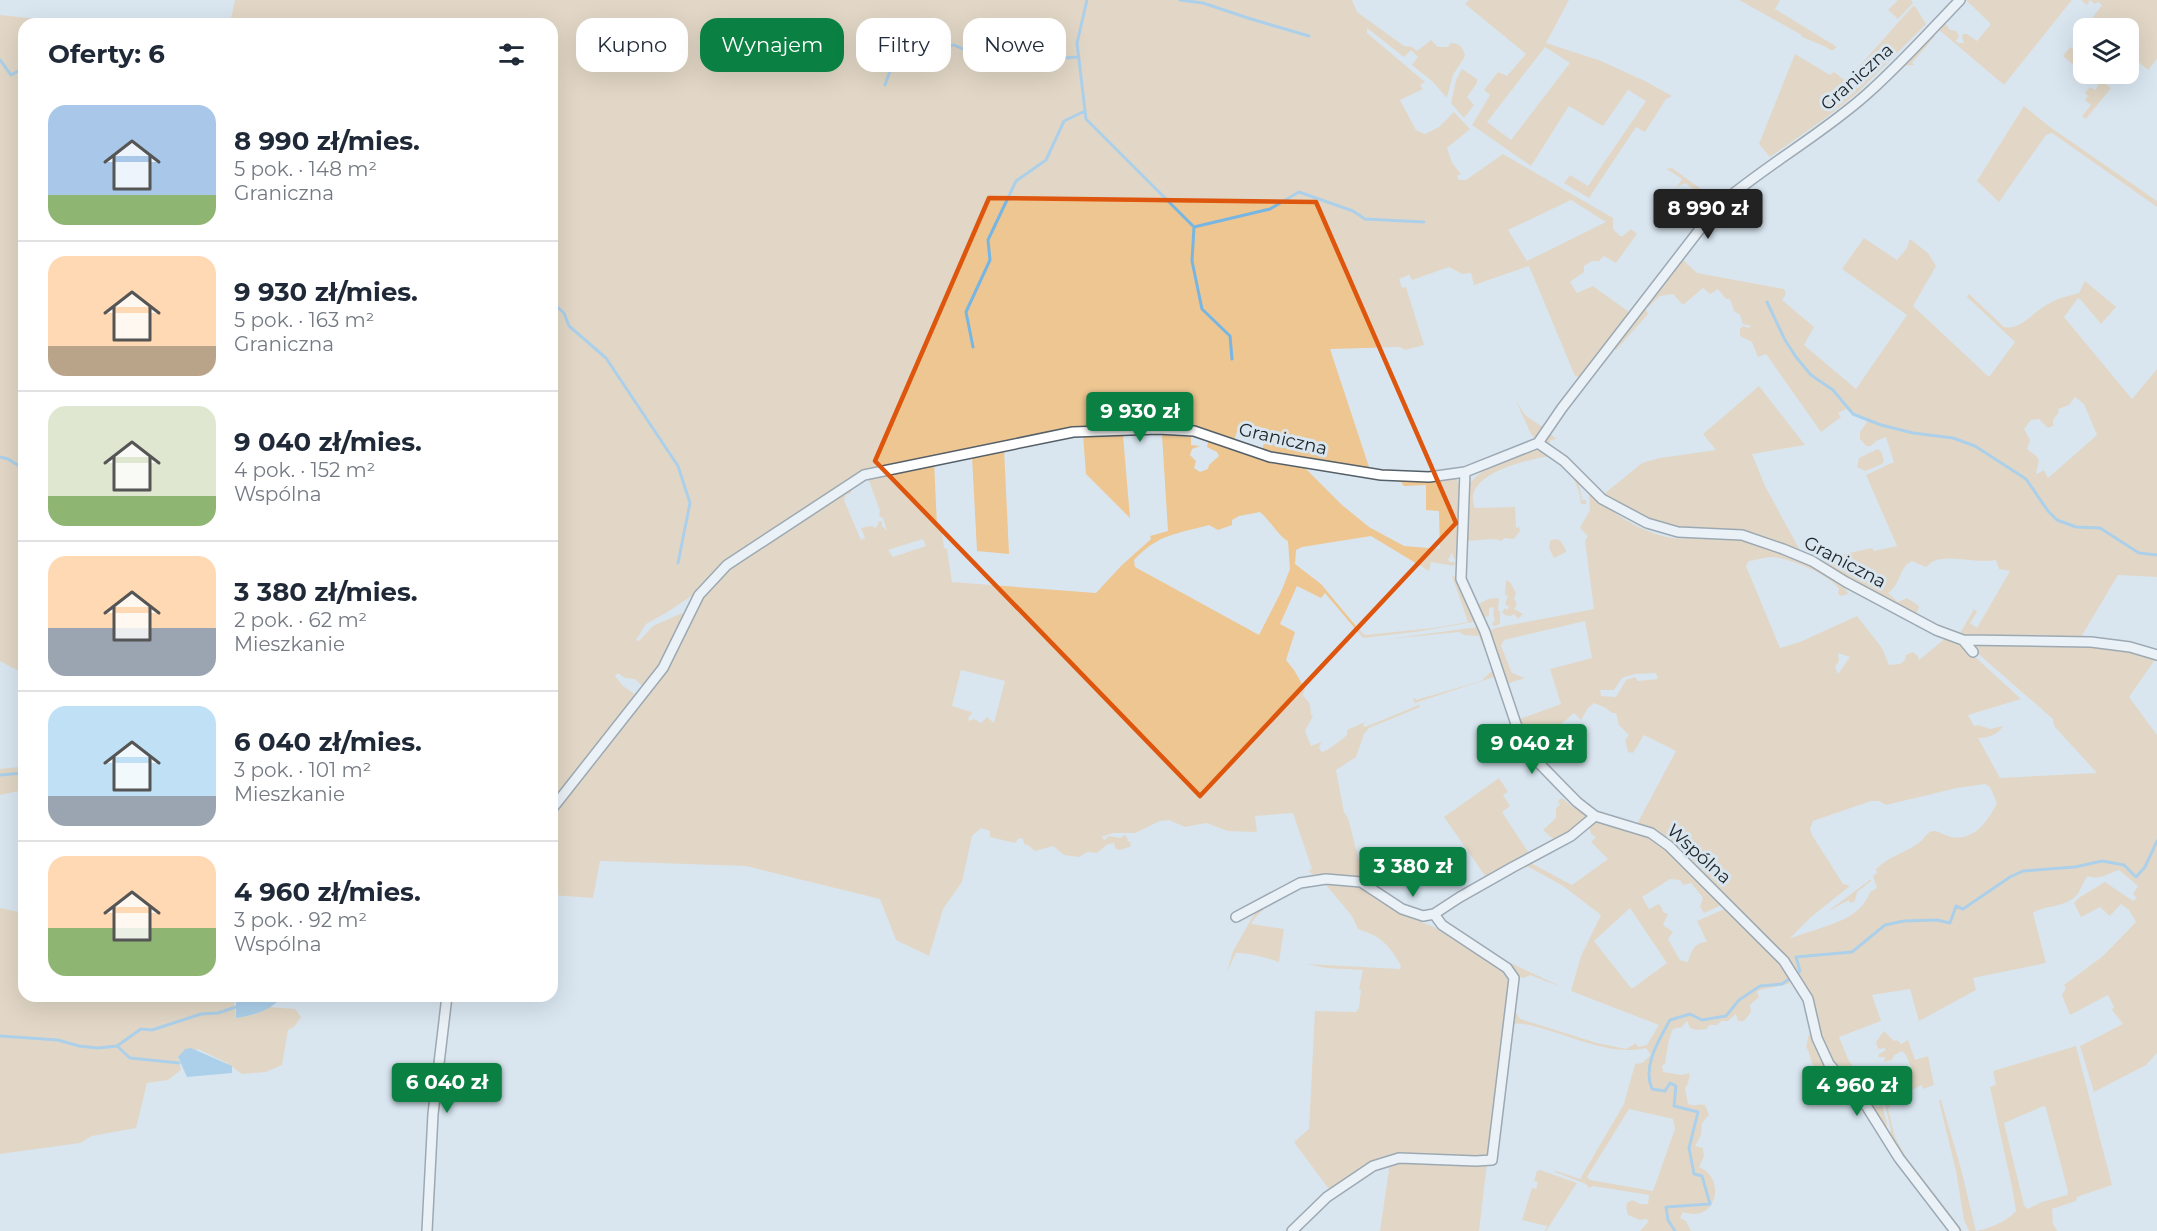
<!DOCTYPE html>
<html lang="pl">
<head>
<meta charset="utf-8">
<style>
	body { margin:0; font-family:Montserrat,sans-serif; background:#f6f6f7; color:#1f2937; height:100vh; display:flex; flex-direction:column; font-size:22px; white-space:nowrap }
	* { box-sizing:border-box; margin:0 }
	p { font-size:20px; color:#747a83 }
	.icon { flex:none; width:33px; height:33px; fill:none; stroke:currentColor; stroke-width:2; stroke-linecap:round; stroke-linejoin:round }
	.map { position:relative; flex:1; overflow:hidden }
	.drawer { position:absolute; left:18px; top:18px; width:540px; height:984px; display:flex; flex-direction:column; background:#fff; border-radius:18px; box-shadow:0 6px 24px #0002 }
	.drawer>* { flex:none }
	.banner { position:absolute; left:576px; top:18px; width:570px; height:54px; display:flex; gap:12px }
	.buttons { position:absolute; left:2073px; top:18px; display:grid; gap:12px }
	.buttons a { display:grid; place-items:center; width:66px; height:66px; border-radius:12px; background:#fff; box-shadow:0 6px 24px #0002; font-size:30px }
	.price { position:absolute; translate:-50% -51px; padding:0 14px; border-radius:6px; background:#0b8043; color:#fff; font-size:20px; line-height:39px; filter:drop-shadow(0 2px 3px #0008) }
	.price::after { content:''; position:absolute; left:50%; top:36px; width:18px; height:14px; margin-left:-9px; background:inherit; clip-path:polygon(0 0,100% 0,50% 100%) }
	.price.current { background:#222; color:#fff }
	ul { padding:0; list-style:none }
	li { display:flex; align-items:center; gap:18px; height:150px; padding:0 30px }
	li+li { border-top:2px solid #e0e1e3 }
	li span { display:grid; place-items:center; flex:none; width:168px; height:120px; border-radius:18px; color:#555 }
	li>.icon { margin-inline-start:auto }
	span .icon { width:72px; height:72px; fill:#fffc; stroke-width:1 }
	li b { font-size:26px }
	h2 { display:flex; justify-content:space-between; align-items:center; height:72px; padding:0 30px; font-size:26px }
	.pill { padding:0 21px; border-radius:18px; background:#fff; box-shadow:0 6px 24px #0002; font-size:21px; line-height:54px }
	.pill.current { background:#0b8043; color:#fff }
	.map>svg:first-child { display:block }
	.green { fill:#edc692; fill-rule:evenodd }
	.water { fill:#77b6e3 }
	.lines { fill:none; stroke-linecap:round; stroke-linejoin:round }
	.stream { stroke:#77b6e3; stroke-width:3 }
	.minor-casing { stroke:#545f67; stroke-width:12 }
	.minor { stroke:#fff; stroke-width:9 }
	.marked { fill:none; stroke:#de560d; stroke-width:4.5; stroke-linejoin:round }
	.labels { text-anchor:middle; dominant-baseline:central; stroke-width:6; stroke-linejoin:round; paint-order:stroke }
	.street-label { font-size:18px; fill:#202528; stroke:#d9e6f0 }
</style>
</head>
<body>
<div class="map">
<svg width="2157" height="1231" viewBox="0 0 2157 1231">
	<rect width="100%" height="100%" fill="#d9e6f0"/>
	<path class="green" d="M235,0h1117l5,12 47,34 8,1 5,4 14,-11 7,7h10l3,-4c9,0 12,5 14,13l-12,19 -6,22h-1l-13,-15 -21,-17 6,-8 -7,-7 -7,7 -37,-29v5l7,6 51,43 -5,3 3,4 -23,11 16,30 9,4 14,-7 15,-15 16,17 -23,19 5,15 9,11 -4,2 2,4h7l37,-26 110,64v11l7,7h3l8,-7 6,5 -21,29 -12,-7 -5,5h-7l-8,5v6l-14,10 7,11 16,-7 36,26 -49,65 -5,-1 -46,-110 -55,19 -3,-12 -9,1 -13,-7 -37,13 -3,-5 -10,4 3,9 4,-1 18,58 -19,5 -5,-3 -70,2 39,118 -9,3 -23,-4 -75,-15 5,-20 -27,-8 -6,17 -4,-3 -9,2 -8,-6 -13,-4 -26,-3 -113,4 -196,42 -14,9v12l-5,2 -2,5 17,40 4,-2 -4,-10 10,-2 5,2 3,-7 3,1v4l5,5 -4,-13 -4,-2 1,-5 -12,-33 5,-3 61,-14 3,65 4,-1 3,23 3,1 5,33 144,11 26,-28 29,-26 -1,-3 18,-5 -6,-96 29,2v8l9,1 -8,3 -2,6 6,6 -2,7 6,4 8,-3 1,-4 10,-9 -2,-4 -10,-5 1,-6 5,-1 28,11 79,17 80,11 51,-4 6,5 4,10 -2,69h-5l-2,-6 -4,7 2,2h5l-1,4 -23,-4 -2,9 -58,-35 -69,11 -6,3 -1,14 26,20 35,42 9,9 69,-7 34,-6 -16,-46 5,1 18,43 -2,2 -51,9 -59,7 -38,-45 -4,5 -24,-12 -17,38 15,8 -9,28 8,10 11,19 -2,6 7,9 1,11 2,1 -8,15 6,15 10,-4 -2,6 3,4c5,-1 21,-13 25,-17v-5l18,-8 -2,3 2,2 54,-22 1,2 -51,21 -5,6 -8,23 -20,13 8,42 4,6 15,58 37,28 13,6h18l55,-33 -42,-60 55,-39 9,14 -5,3 7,11 -8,6 28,43 -97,56c-31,7 -44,-18 -70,-30 -13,-5 -32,-4 -46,-3l-1,-4 -4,1 -3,-5 3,-1 -19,-56 -38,3 2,15 -2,1 -27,-1 -22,-8 -21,4 -16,-7 -9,1 -25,12h-22l-12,4 4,3 3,-4 12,2 5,-3 3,4 -1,2 4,1 -1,5 -11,3 -4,-2 -1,-5 -6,1 -11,9 -10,-1 -8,5 -15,-2 -11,-9 -18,5 -7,-6 -4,-1 -1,-5 -4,-1 -4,5 -25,-6v-6l-9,-3 -9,8 -10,46 -19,27 -14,47 -33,-16 -16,-41 -134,-33 -146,-5 -7,37 -41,-3v-871h-322zM1571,200l35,22 -79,39 -19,-31zM1305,468l96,14 3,4 22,-1v25l13,1 1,38 -36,-3 -35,-19 -27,-22zM814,506l1,3 -17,12 -7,9 -4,1 -4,-5zM1260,512c10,8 19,25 28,29l2,28 -9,23 -22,43 -124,-68 -1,-7c24,-26 43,-26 75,-35l9,5 14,-5v-5l7,-4zM923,539l3,7 -33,11 -5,-7zM705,587l2,2c-19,33 -38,86 -67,109l-17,-12 -8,-10 3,-3 7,5 10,1 8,8c18,-10 32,-52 43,-70l-4,-4 -29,13 -14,15 -3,-1 10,-16 20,-11zM961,670l44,11 -11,42 -7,-6 -6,6 -7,-4 -6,2 1,-4 3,-4 -1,-1 -19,-6z
		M1469,0h100l-23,43 55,18 44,20 27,15 -6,3 -21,33 -9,-5 -47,71 -25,-15 6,-8 18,11 58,-85 -18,-11 -25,36 -34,-20 -38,60 -59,-41 18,-30 -6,-5 14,-18 9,4 19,-22 -61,-50zM1545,47l25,16 -59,77 -24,-18z
		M1739,0h41l-5,9 62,38 -5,4 -6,-4 -24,-10 -2,-3z
		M1898,0h13l2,3 -15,16 -10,-9z
		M1966,0h106l-68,85 -66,-56 3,-7 4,1 5,7 6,1 3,5 -3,5 2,2h6l-2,-6 1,-3h4l10,7 14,-17z
		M2081,0h76v59l-9,11 -14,-12 -5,6 -1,-36h-37l-4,-3 15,-20 -4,-3 -3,2 -5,-4 -3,5z
		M1915,6l11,18 -70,70 -29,23 -57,40 -11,-13 36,-90 35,21 4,-3 12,9 66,-74z
		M0,15l87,9h-63v650l-24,-13z
		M1933,35l2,1 -23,27 2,2 -11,1 -16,17v-4z
		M2070,47l13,10v16l-20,-17z
		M1462,69l15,10v4l-10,14 7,8 -10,13 -13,-15 5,-23z
		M2084,74h16l-3,4 14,10 -25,31 -4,-3 9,-11 -6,-5 3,-4 -3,-3 5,-6 5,3 4,-5z
		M2024,106l26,21 107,74v6l-105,-74 -6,2 -47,67 -22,-21z
		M1639,151l28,18 5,-1 29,21 -2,4 -14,-10 -8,4 5,-8z
		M1864,238l33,22 10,-12 3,-9 18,14 8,13 -23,40 76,71 26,-35 -48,-45 2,-3 35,33c16,4 30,-16 44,-23 10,-6 20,-8 31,-11l6,-12 31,26 -15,17 -21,-25 -2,-1 -14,19 68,82 25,-30v208l-39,-2 -37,62 2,2h35l21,5 -1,3 -180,-10 16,-28 3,3 -7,11 7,5 33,-57 -11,-2 -3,-9c-19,4 -44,-6 -62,1 -3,1 -5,4 -8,6l-14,-6c-14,7 -11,24 -24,32l10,9 9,-4 12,8 -2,7 -6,1 -95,-52 -74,-27 -63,-4 -31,-9 -41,-22 -58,-52 -5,-7 6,-7 7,5 -6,1 -3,5 56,49 38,-31 18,-5 56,-8 -13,-16 56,-48 46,59 -53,9 13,32 37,68 15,6 55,-12 2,3 23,-5 -31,-71 28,-13 -8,-25 -10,4 -5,5h-5l-6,-7v-7l9,-13 -23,-10 -8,4 3,4 -20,15 -55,-78 -8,3 -6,-15 -12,-6v-7l3,-3 6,2 2,-2 -8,-2 -3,-9 -6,-4 -4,-12h-4l-8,-10 -8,5 -7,-6 -20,17 -10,-11 -13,2 -14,13 2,5 -32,36 -4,-4 68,-89 17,16 87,16 2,5 -4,6 32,27 -10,18 52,44 51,-74 -65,-46zM2075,397l9,7 13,31 -49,43 -4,-8 -7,4 -1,-1c4,-16 5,-13 -9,-24l3,-9 -6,-11 7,-9 8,-1 9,9 5,-2v-6l6,-8 -1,-3 11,-4z
		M1516,401l9,14 19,13 -8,11 -5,-5z
		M1147,432l1,3h-25l7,83 -44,-44 -3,-39z
		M1004,449l5,105 -32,-3 -5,-95z
		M1535,449l3,2h7l33,26 4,23h4v4h-5c-1,-23 -15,-36 -32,-48 -23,4 -89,19 -74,52l40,-1 1,21 3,-1 1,4 -6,8 -10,-1 -3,3 -6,-2 -30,2 4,-56c10,-18 47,-28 66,-36z
		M1878,449l4,4 2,8 -2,3 -17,7 -8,-4 2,-9z
		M1589,491c19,20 50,40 78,46 18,4 37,-1 55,1 37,3 71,16 103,35 10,6 19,10 23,21l-7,2 -3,-2 1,-5c-9,-14 -49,-31 -67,-32 -7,0 -15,3 -23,4l-3,5 34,82 20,-6 57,-26 25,32 7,17 11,-1 5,-4 1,-5 7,-3 5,4 1,4 28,-23 12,5 62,57 -53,16 6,11 4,-1 12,4 13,-3c-5,9 -16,12 -25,12l22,40 97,-5 -43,-47 -1,-7 -79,-69 1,-8 136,4 46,11 -28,40 28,38v318l-11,12 -52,27 -14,-46 43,-22 -11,-14 2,-3 -6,-12 -38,20 -8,-20 4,-7 -2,-3 39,-29 33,-34 -7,-12 -8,-6 -11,12 -10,-9 -19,10 -7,-14 6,-6 25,-15 28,19 4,-3 -4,-4 5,-8 -19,-16c-12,3 -18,11 -31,6 -7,8 -7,16 -13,21 -13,11 -30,8 -42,16l13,50 -73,15 3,12 -57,31 -9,-32 -38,6 9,26 -42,16 9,22 13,19 -1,6 17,23 5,-2 5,19v7l-54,-65 -13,-27 -7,-35 -5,-14 -31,-39 2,-4 -4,2 -89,-96 -25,-19 -24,-10 39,-73 -32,-16 -11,18 -5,-1 -3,-12 4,-5 -10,-10 -3,-12h-4l-6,-5 -12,-5 -6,5 -7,12 -7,-7 -30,26 5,8 -11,10v3l-21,-40 44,-16 -11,-35 42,-11 -7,-37 -81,19 -3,6 11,27 13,5 -19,6 -17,-53 6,-3 99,-19 -9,-68 3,-5 -8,-8 10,-18zM1838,653l12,4 -12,17 -3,-7 4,-6zM1656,673l2,6 -20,2 -3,-4 -9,3 -10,17 -15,-1 -1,-6h14l8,-12 13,-4zM1985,784l5,3 7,16c-9,18 -23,38 -45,34 -6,-1 -13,-6 -18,-6 -7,0 -10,8 -14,11 -15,11 -29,13 -44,27l1,4 -4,3 4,12 -7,4c-9,25 -35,31 -58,39 -8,2 -16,6 -22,7l21,-21 39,-31 -7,-2 -31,-49 -2,-6 3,-8 58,-20h8l7,4 71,-17z
		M1554,539l6,1 6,10v2l-12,6 -5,-10 1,-7z
		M1506,580l4,2 6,11 -2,5 3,7 -3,4 9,5 -5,5 -4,-5 -3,2 -6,-1 -3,-3 3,-4 2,2 2,-3 -4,-3 3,-8 -3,-1z
		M1499,598l-1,12 2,1v13l-6,2 -2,-2 3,-4 -2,-6 1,-7 -5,1v7l-2,2 -4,-1 -6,-11 11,-6z
		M1478,627l19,46 -3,4 -79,26 -2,-4 2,-1 1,2 65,-19 12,-11 -14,-34 -15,-1 -5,-3 -71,7z
		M19,767l5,2v21l-24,5v-26z
		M1562,798l12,10 3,-1 6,4 4,9 -32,21 -12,-11 13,-12v-10l4,-3 -2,-4z
		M1600,820l45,14 14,8 65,62 -20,9 -4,-6 3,-9 -12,-15 -8,2 -3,-5 -10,-1 -28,18 7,12 10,-5 3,4 1,4 5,2 -5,11 10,7 -5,7 12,21 8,2c3,-11 7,-20 19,-20l-10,-21 30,-13 55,58 10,15 -4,3 -28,6 -3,2 2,5 -9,8 1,7 -7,9h-6l-2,-7 -8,7h-7l-4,4h-8l-2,4 -10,1 -7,-2 -3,-7 -5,6 -9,2c-5,10 -6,24 -8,35l-3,2 1,6 19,3 7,-2c1,4 -1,12 -4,15l3,16c7,3 11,-1 17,1l4,10 -7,8 -1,12 -6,11 8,2 1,8 -5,11c27,10 19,57 -16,45l-3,6 6,3 5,10h-51l9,-10 -3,-2 -6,1 -12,-5 -2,-8 1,-4 5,-3 8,4h8l1,-9 -56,-9 -4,2 -3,-4 -31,-12 1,-1 24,8 44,-75 11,-40 7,-1 9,-8 -5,-7c-34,8 -69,-10 -102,-19 -10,-3 -22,-7 -32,-5l1,-16 7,11 77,24 29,6 10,-6 2,4 9,-2 12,-20 -88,-34 10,-35 20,-41 -38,-29 -36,-20 -48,25 -33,21 -3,5 1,5 -3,-5 3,-6 85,-49 43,23 36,-26 -17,-17 5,-5 -5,-3 -2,-7zM1630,908l37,55 -34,25h-2l-37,-47zM1629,1109l44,10 2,10 -22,62 -63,-11 -3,-3z
		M1871,879v2l-14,11 -2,9 -5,2 -1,-3 -22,12z
		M1318,882l47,7 38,26 31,12 67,43 6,9 2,7 -20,168 -4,2 -88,1 -63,30 -6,1 -34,-46 15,-13 6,-118 41,1 3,-4 2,-18 -2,-1 4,-19 -36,-2 -21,-4 94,5 1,-3c-6,-12 -17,-27 -30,-32 -4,-2 -9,-3 -13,-5l-6,-13 -26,-31c-24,-2 -63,18 -75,39l33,5 -5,33c-10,-4 -34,-10 -43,-9l-9,19 6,-21 23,-40 44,-24z
		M0,908l24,5v83h212l-2,9 2,13 20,-4 12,-7 27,2 6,8 -7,10 -6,3 -6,35 -16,7 -24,2 -15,-11 -29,-14 -20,8 3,13 -13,10 -21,3 -11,45 -44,8 -12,7 -80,11z
		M1489,953l75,35 -34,-13 -6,3 -7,-2z
		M1884,1031l10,10 3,-1 4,4 7,-4 7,20 13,-4 6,29 -11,4 -1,-4 -11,5 -4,-17 4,-6 -5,-12 -4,-4 -8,4 -2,5 -8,2 1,-5h-7l1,-3 7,-4 -1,-2 -7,1 -2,-7z
		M1813,1033l36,57 -1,2c-18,-6 -31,-13 -37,-32 -2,-5 -1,-8 -5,-13l3,-13z
		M2076,1046l36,139 -35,12 -1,4 -24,8 1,15 4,7h-88l-5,-11 -8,-49 -17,-70 2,-1 20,69 15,62c14,-3 30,-9 40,-20l-4,-24 -22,-100 6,-2 -3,-14zM2044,1106l2,2 22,84 -1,3 -25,7 -15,7 -3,-4 -20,-82z
		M1892,1101l-4,8 7,28 11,20 57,74h-4l-71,-95 3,-6 -6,-26z
		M1390,1162l97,1 -8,68h-99z
		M1540,1170l37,13 -31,48h-1l2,-5 -25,-6 10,-32 4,1 2,-7 -4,-1 3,-10z"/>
	<path class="water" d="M236,996h46c-9,14 -30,20 -46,22z
		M191,1048l41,18v7l-45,4 -9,-20 7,-8z"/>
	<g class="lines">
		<path class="stream" d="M1087,0l-10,43 9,76 108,108 76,-18 29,-17 54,19 12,8 59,3
			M1180,0l23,3 48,16 58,17
			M0,60l11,15 13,-7
			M885,85l9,-25 60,-15 50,22 44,-8 30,-2
			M1194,227l-2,34 10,48 28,27 2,23
			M552,302l12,11 5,13 37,32 72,108 12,37 -12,60
			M1767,302l18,38 11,17 15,18 22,15 20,24 28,11 32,8 40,5 22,8 51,33 22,32 9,9 19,7 24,1 39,25 18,2
			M973,347l-7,-35 24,-52 -2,-20 28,-59 30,-21 18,-39 21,-10
			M0,457l8,2 16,10
			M0,775l24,-2
			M0,1036l58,4 21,6 19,2 19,-2 24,-17 11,1 49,-16 17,-1 18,-6
			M117,1046l13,12 49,5
			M1675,1231l-7,-11 -2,-13 44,-3 -8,-28 -8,-2 -5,-26 9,-36 -24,-6 2,-20 -6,-3 -5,8 -13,-2c-10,-23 7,-49 18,-69l20,-6 12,6 24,-4 13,-16 21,-14 22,-2 18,-13 -4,-14 56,-5 33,-27 19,-4 33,-1 13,3 6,-17 7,3 47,-32 13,-6 52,-4 27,-6 22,4 12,12 9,-10 12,-26"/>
		<g class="minor-casing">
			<path id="minor" d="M1538,443l26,18 38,38 45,24 31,9 64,3 41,14 29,12 34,21 90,48 27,10 128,2 39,5 27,8
				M1465,472l-4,107 24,53 31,92 15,31 46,47 18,14 56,17 18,13 115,115 24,38 9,39 12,26 38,43 32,51 56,73
				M1963,640l10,12
				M552,809l111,-141 36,-73 28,-30 137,-90 209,-43 85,-3 36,2 76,26 111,18 48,2 36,-5 73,-29 24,-35 155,-201c47,-41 103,-71 150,-113 33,-29 63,-63 93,-94
				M1236,917l64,-34 26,-4 35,3 41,27 21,7 11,-2 26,-17 53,-30 58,-31 24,-20
				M427,1231l6,-117 14,-118
				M1292,1231l35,-34 46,-31 26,-8 77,3 16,-1 22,-182 -7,-10 -65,-43 -8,-11"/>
		</g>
		<use href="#minor" class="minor"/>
	</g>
	<path d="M0 0H2157V1231H0ZM989,198l327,4 140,321 -256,273 -325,-335z" fill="#d9e6f0" fill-opacity=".55" fill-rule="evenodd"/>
	<path class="marked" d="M989,198l327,4 140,321 -256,273 -325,-335z"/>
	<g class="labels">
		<g class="street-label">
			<text transform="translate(1857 77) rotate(-42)">Graniczna</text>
			<text transform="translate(1283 439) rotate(13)">Graniczna</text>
			<text transform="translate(1845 562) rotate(28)">Graniczna</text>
			<text transform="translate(1699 854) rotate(42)">Wspólna</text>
		</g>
	</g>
</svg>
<div class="buttons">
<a><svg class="icon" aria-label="layers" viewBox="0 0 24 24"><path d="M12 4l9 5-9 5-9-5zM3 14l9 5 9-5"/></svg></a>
</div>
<b class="price current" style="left:1708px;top:240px">8 990 zł</b>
<b class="price" style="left:1140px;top:443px">9 930 zł</b>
<b class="price" style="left:1532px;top:775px">9 040 zł</b>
<b class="price" style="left:1413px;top:898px">3 380 zł</b>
<b class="price" style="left:447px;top:1114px">6 040 zł</b>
<b class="price" style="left:1857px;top:1117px">4 960 zł</b>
<div class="banner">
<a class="pill">Kupno</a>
<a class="pill current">Wynajem</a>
<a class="pill">Filtry</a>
<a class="pill">Nowe</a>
</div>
<section class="drawer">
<h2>Oferty: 6<svg class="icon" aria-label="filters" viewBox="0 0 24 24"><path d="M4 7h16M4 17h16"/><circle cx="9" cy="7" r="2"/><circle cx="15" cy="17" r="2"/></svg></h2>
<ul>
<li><span style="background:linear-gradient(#a9c7e8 75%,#8fb573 0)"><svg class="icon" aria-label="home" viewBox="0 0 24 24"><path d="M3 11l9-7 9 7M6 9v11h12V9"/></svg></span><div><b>8 990 zł/mies.</b><p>5 pok. · 148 m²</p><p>Graniczna</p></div></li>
<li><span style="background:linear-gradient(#ffd9b3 75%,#b9a48a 0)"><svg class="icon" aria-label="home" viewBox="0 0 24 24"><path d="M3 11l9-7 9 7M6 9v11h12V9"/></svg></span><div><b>9 930 zł/mies.</b><p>5 pok. · 163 m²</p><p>Graniczna</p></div></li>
<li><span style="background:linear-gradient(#dfe7d0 75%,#8fb573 0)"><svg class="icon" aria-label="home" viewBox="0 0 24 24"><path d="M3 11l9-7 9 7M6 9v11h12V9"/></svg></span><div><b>9 040 zł/mies.</b><p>4 pok. · 152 m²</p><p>Wspólna</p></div></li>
<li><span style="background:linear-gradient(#ffd9b3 60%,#9aa5b1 0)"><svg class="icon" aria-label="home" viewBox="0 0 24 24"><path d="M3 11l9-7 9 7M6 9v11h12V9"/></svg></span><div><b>3 380 zł/mies.</b><p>2 pok. · 62 m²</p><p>Mieszkanie</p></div></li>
<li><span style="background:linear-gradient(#bfe0f5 75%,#9aa5b1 0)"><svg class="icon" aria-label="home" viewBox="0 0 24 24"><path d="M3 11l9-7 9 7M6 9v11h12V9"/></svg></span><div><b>6 040 zł/mies.</b><p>3 pok. · 101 m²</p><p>Mieszkanie</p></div></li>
<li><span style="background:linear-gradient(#ffd9b3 60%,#8fb573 0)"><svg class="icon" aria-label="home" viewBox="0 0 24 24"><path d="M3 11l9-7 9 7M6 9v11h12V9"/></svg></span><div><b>4 960 zł/mies.</b><p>3 pok. · 92 m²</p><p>Wspólna</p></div></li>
</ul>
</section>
</div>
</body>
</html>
